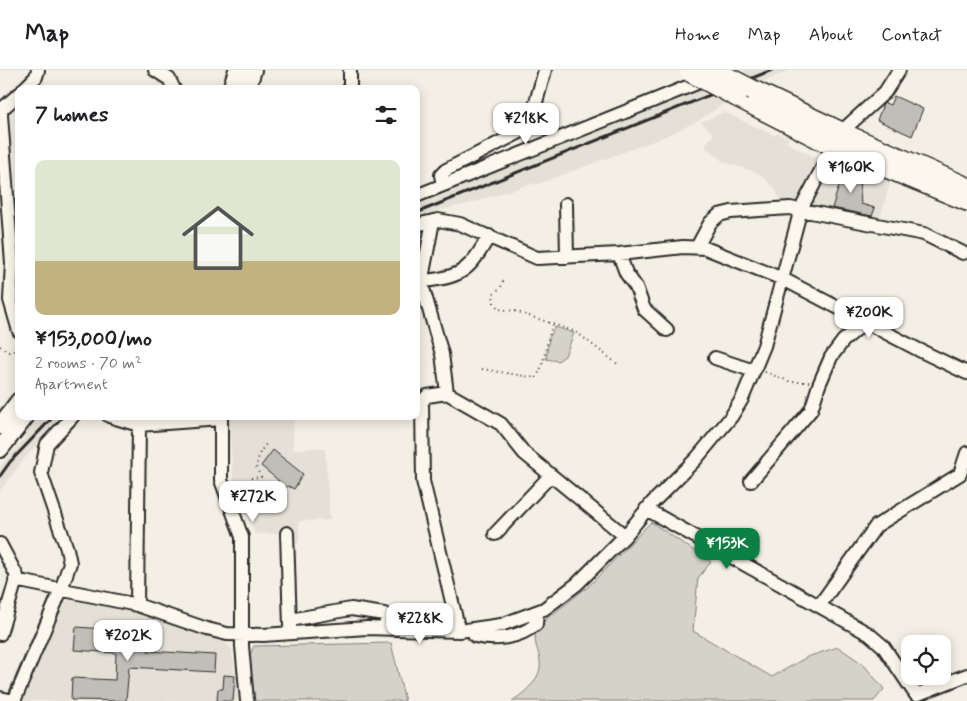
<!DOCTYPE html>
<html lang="en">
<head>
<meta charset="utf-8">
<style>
	body { margin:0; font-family:Mynerve,sans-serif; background:#f2f2f2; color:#202124; height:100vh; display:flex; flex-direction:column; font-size:19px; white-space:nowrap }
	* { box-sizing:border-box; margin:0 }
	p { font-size:16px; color:#757577 }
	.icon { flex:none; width:28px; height:28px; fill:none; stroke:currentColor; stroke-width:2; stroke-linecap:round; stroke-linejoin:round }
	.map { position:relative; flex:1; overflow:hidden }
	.drawer { position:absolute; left:15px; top:15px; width:405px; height:335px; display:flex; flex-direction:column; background:#fff; border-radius:10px; box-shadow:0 2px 12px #0003 }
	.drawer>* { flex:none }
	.tools { position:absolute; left:901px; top:565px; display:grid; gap:10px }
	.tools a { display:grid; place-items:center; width:50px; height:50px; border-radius:10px; background:#fff; box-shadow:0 2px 12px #0003; font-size:25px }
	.price { position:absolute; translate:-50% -42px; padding:0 11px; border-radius:10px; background:#fff; color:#222; font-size:16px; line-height:32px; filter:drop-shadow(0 1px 2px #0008) }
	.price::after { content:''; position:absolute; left:50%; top:30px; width:15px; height:11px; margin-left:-8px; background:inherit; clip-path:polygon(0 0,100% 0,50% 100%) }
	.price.on { background:#0b8043; color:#fff }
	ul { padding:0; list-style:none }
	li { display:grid; align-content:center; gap:10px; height:265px; padding:0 20px }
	li span { display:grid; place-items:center; height:155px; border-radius:10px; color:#555 }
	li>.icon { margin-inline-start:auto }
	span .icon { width:90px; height:90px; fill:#fffc; stroke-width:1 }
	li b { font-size:21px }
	h2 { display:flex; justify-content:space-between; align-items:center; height:60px; padding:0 20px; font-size:21px }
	header { display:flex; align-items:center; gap:30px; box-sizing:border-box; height:70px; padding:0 25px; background:#fff; border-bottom:1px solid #e0e0e0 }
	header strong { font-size:24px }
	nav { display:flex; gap:28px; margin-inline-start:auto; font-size:18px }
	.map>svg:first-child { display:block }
	.built { fill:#e4e0d6 }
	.green { fill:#d5d2c9; stroke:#807e7a }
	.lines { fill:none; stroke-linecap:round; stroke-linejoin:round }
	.stream { stroke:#787772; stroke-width:3 }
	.building { fill:#c0beb6; stroke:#2b2b2b }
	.minor-casing { stroke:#2b2b2b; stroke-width:16 }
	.major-casing { stroke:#2b2b2b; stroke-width:20 }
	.highway-casing { stroke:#2b2b2b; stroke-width:22 }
	.path { stroke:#2b2b2b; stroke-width:2; stroke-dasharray:1 4; stroke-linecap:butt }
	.minor { stroke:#fbf7ec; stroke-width:12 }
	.major { stroke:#fbf7ec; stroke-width:16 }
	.highway { stroke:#fbf7ec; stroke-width:19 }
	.rail { stroke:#2b2b2b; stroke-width:3 }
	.highway-bridge-casing { stroke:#2b2b2b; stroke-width:22; stroke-linecap:butt }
	.highway-bridge { stroke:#fbf7ec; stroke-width:19 }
</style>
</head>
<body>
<header>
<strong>Map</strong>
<nav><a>Home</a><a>Map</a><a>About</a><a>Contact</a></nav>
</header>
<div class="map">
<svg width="967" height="631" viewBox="0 0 967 631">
	<rect width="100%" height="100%" fill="#f3efe4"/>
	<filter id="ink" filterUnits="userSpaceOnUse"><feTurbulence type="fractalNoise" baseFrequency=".02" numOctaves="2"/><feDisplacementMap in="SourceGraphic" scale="10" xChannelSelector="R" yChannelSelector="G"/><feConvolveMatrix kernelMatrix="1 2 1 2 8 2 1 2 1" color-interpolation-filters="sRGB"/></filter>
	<g filter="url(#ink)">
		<path class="built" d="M748,0h42l-66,29 1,4 -27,18 -39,18 -124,46 -2,-2 -65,21 -28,6 -17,9 -7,-4v-12z
			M724,42l51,24 2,-3 11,5 -1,5 33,17 -23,44 -15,1 -7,-17 -17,-15 -34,-11 -18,-14v-5l8,-9 -13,-12z
			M832,91l15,2 44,17 -12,42 -68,-16 -2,-4z
			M40,346h23l-40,44 -23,31v-24l26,-30 -1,-4z
			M228,346h66l-1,34 28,-3v2h4l5,71 -31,1v22l-7,-1 -9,-9 -28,1 -22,-58z
			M68,530l75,14 40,15 39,11 10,9 6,52h-217l44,-99z"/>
		<path class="green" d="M555,257l19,6 -9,23 -7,5 -12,-2 3,-21z
			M651,452l60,40 -13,16 -5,53 79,46 35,-20 31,-10 25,17 21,25 -10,12h-362c11,-7 26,-19 28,-33 2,-17 -11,-25 -1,-43l51,-40z
			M391,573l14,58h-150l-6,-44 5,-11z"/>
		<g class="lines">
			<path class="stream" d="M15,262l3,11
				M38,390l1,-14
				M9,624l44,-102"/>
		</g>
		<path class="building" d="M894,26l29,13 -11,27 -35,-16 6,-16 2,-1 5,2z
			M845,97l16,5 -2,6 2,26 14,4 -3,8 -40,-8z
			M273,380l30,24 -9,15 -6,-3 -3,2 -7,-4 1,-3 -18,-15z
			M76,557l73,5 -1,19 67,4 -1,17 -85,-5 -3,34 -55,-1 1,-22 43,2 1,-27 -42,-3z
			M224,605l11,1 -2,25h-16l1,-12h5z"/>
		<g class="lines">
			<g class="minor-casing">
				<path id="minor" d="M155,0l14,9 5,10
					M350,0v19
					M24,19l12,-12 2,-7
					M19,24l-17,15 -1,6 11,148 -2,37 9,31
					M443,115l-2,-10 5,-5 80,-41 5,-9 14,-50
					M416,126l291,-117
					M566,134l1,53
					M433,151l-10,52 -1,12 20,69 5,39 54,31 23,29 101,83
					M416,155l22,-5 22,4 77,34 82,-4 64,-7 22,1 78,31 136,71 48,23
					M697,177l13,-24 9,-8 12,-3 59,-4 134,26 39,19
					M619,184l7,19 10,14 8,22 23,21
					M422,211c41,-3 48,-12 67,-45
					M715,288l39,13
					M447,323l-20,3 -5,6 1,79 36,150
					M109,346l30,9 82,-6
					M221,346v64l21,57v109l5,55
					M751,411l60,-71 8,-25 12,-28 12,-16 22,-19
					M646,439l223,125 14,12 33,49 51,-20
					M287,463l3,93
					M495,464l56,-59
					M0,474l17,32 -17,58
					M15,510l122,25 70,24 20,5 36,1 104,-7 92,3 42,-6 43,-16 33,-25 48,-48 27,-33 44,-44 35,-42 11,-18 22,-53 37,-137 40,-77 44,-40 14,-22
					M137,535l2,-180
					M819,536l57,-80 84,-52 7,-21
					M290,550l61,-11 33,5 2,2v13
					M472,559l3,7c20,5 45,2 61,-12l1,-12
					M0,628l14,3
					M14,631l47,-111 9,-27 -3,-14 -26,-76 6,-29 26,-28"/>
			</g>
			<g class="major-casing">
				<path id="major" d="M231,19l6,-19
					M247,19l6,-19
					M0,356l19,-25
					M0,379l26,-33"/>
			</g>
			<g class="highway-casing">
				<path id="highway" d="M753,20l99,47 115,50
					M737,27l96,49 134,55"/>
			</g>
			<path class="path" d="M503,211l-2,6 -8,7 1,9 5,6 16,2 61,21 43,33
				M0,276l9,6 10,-3
				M482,299l54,9c10,-16 9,-35 17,-53
				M765,302l26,10h18
				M251,408l10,-1 -5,-10 4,-15 7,-9"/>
			<use href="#minor" class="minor"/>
			<use href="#major" class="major"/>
			<use href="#highway" class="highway"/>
			<path class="rail" d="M416,143l356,-143
				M0,406l10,-14 44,-46"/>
			<g class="highway-bridge-casing">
				<path id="highway-bridge" d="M714,0l39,20
					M690,2l47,25"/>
			</g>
			<use href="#highway-bridge" class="highway-bridge"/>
		</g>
	</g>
</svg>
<div class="tools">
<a><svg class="icon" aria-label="locate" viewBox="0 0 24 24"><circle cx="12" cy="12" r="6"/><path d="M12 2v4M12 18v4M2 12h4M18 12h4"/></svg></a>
</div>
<b class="price" style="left:526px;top:75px">¥218K</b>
<b class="price" style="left:851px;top:124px">¥160K</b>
<b class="price" style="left:869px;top:269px">¥200K</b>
<b class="price" style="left:253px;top:453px">¥272K</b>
<b class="price on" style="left:727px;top:500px">¥153K</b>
<b class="price" style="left:420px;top:575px">¥228K</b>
<b class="price" style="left:128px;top:592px">¥202K</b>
<section class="drawer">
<h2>7 homes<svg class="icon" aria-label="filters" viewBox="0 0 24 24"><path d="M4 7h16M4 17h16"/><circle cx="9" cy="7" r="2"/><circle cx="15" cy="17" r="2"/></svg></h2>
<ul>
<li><span style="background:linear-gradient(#dfe7d0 65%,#c2b280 0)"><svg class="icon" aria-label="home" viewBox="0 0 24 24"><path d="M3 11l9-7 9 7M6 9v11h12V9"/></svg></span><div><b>¥153,000/mo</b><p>2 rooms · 70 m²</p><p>Apartment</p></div></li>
</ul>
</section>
</div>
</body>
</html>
